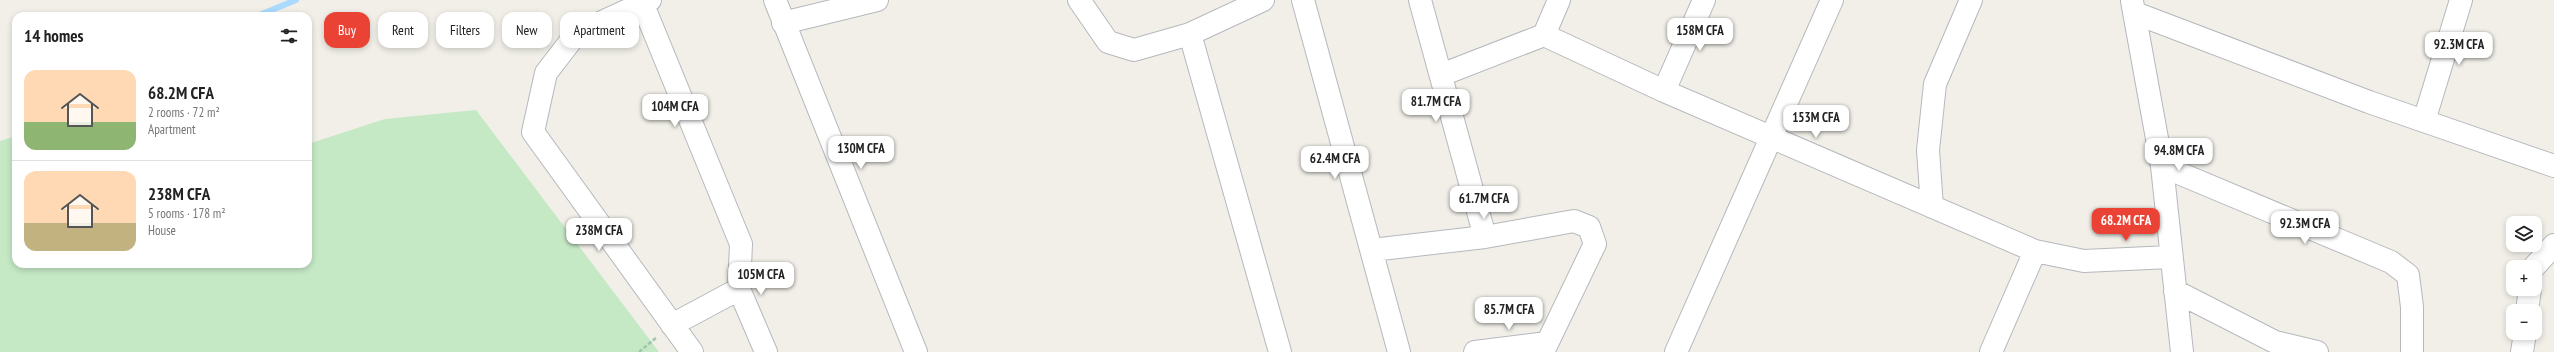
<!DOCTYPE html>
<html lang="en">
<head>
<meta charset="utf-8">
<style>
	body { margin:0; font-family:"PT Sans Narrow",sans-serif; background:#f6f6f6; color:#222; height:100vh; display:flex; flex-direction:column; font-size:15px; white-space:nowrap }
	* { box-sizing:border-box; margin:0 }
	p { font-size:13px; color:#767676 }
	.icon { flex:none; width:22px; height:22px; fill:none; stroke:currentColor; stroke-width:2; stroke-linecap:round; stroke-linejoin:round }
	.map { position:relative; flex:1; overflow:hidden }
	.drawer { position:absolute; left:12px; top:12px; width:300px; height:256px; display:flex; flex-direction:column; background:#fff; border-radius:12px; box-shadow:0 2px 6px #0003 }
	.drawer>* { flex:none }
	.top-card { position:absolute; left:324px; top:12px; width:380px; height:36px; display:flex; gap:8px }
	.fabs { position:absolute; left:2506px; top:216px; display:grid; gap:8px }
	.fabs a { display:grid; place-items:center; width:36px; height:36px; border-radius:8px; background:#fff; box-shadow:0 2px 6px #0003; font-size:20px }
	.price { position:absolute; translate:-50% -34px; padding:0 9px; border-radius:8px; background:#fff; color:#222; font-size:13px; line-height:26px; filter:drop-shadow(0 1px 2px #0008) }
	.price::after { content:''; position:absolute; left:50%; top:24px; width:12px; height:9px; margin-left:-6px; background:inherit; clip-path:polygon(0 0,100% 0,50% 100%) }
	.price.on { background:#ea4335; color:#fff }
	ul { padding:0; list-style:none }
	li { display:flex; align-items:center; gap:12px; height:100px; padding:0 12px }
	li+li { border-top:1px solid #e0e0e0 }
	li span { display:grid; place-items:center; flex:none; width:112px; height:80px; border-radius:12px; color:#555 }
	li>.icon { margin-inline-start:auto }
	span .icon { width:48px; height:48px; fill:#fffc; stroke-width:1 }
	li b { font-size:17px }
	h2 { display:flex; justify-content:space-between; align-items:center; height:48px; padding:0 12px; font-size:17px }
	.tag { padding:0 14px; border-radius:12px; background:#fff; box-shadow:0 2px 6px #0003; font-size:14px; line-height:36px }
	.tag.on { background:#ea4335; color:#fff }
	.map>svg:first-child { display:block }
	.green { fill:#c5e8c5 }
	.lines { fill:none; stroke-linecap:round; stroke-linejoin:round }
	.stream { stroke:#aadaff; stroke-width:6 }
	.minor-casing { stroke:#b5b8bc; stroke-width:24 }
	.tertiary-casing { stroke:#b5b8bc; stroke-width:24 }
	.path { stroke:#9cc7a9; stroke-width:2.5; stroke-dasharray:4 2; stroke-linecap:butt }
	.minor { stroke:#fff; stroke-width:22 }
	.tertiary { stroke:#fff; stroke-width:22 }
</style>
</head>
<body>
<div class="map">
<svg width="2554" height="352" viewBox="0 0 2554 352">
	<rect width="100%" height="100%" fill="#f1efe8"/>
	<path class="green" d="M476,110l183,242h-659v-211l16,-5v128h292v-120l77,-25z"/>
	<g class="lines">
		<path class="stream" d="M257,16l39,-16"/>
		<g class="minor-casing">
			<path id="minor" d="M641,0l100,244 -2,45 27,63
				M650,0l-74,34 -30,39 -13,59 159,220
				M1079,0l29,42 26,8 56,-16 73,-34
				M1303,0l96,352
				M1420,0l65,237
				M2132,1l30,165 20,186
				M2135,13l234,89 185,64
				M783,23l94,-23
				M1190,34l90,318
				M1544,35l120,56 371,160 49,10 86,-4
				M1441,75l103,-40 15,-35
				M1664,91l40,-91
				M2424,121l37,-121
				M2162,166l229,96 17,13 4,32v45
				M1932,207l-4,-57 7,-66 36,-84
				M1372,250l113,-13 89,-16 15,6 6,17 -52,108
				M2534,267l20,-22
				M2175,291l100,51 42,10
				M2527,311l3,-22
				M672,325l67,-36
				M1475,352l72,-9
				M1676,352l156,-352
				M1991,352l44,-101
				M2522,352l3,-19"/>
		</g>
		<g class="tertiary-casing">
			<path id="tertiary" d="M775,0l141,352"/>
		</g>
		<path class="path" d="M639,352l18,-15"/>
		<use href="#minor" class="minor"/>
		<use href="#tertiary" class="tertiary"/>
	</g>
</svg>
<div class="fabs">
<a><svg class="icon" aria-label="layers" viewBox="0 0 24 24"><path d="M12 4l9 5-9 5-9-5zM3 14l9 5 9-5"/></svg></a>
<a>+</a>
<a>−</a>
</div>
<b class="price" style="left:1700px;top:52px">158M CFA</b>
<b class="price" style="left:2459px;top:66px">92.3M CFA</b>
<b class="price" style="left:1436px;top:123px">81.7M CFA</b>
<b class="price" style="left:675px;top:128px">104M CFA</b>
<b class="price" style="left:1816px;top:139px">153M CFA</b>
<b class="price" style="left:861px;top:170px">130M CFA</b>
<b class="price" style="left:2179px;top:172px">94.8M CFA</b>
<b class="price" style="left:1335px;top:180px">62.4M CFA</b>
<b class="price" style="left:1484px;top:220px">61.7M CFA</b>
<b class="price on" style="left:2126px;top:242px">68.2M CFA</b>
<b class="price" style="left:2305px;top:245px">92.3M CFA</b>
<b class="price" style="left:599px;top:252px">238M CFA</b>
<b class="price" style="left:761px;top:296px">105M CFA</b>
<b class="price" style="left:1509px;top:331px">85.7M CFA</b>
<div class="top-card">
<a class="tag on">Buy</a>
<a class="tag">Rent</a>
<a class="tag">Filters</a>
<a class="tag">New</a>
<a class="tag">Apartment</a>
</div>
<section class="drawer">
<h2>14 homes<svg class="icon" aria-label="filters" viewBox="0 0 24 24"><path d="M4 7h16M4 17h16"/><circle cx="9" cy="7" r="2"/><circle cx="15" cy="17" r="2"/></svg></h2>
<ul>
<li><span style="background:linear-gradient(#ffd9b3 65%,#8fb573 0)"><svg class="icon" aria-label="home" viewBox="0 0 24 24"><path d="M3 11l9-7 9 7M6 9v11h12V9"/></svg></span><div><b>68.2M CFA</b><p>2 rooms · 72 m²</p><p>Apartment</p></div></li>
<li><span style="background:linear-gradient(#ffd9b3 65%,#c2b280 0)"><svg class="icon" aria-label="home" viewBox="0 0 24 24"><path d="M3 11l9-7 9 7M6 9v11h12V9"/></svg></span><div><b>238M CFA</b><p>5 rooms · 178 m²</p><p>House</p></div></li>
</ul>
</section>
</div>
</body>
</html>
